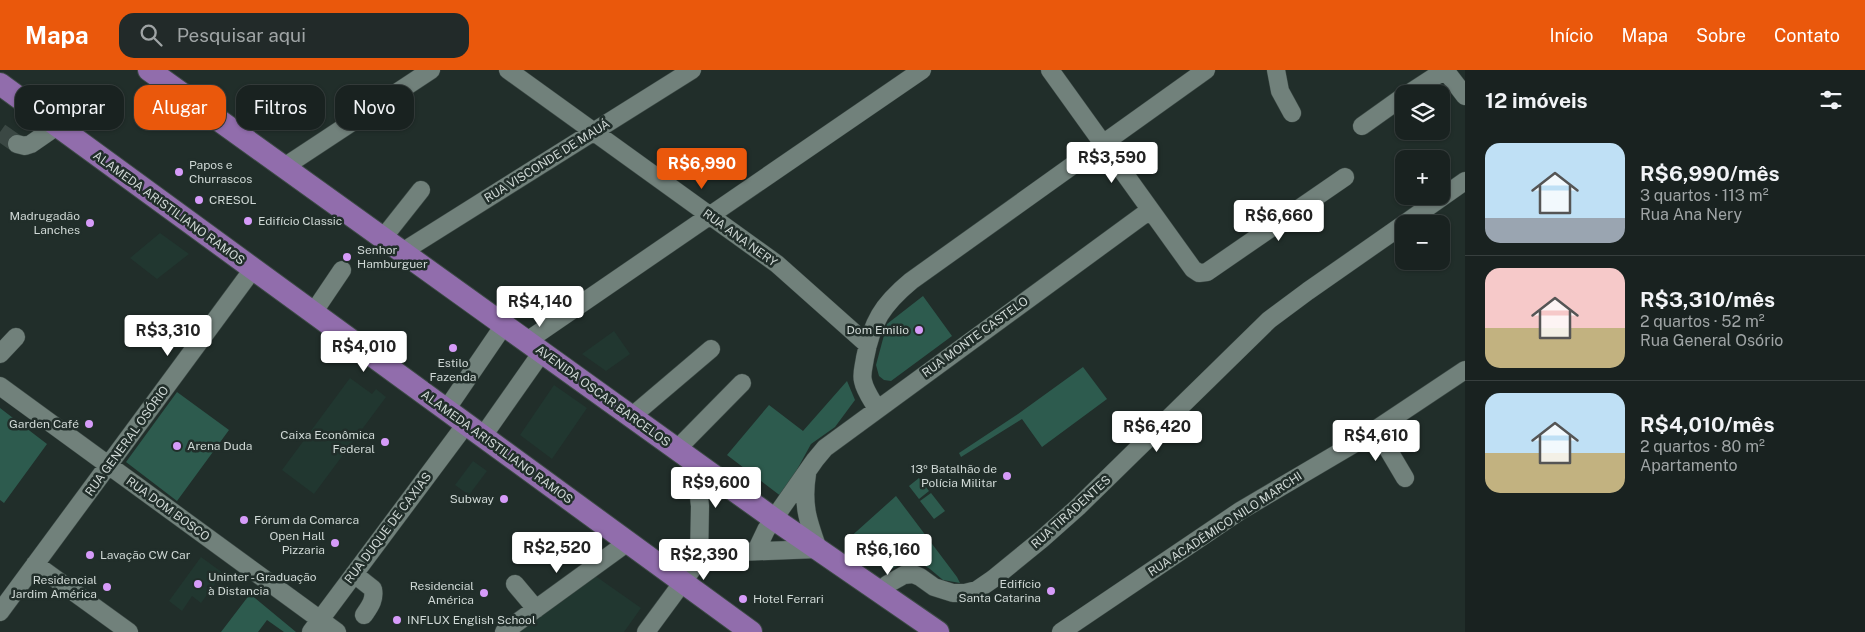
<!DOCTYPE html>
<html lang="pt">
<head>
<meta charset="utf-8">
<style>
	body { margin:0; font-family:"Public Sans",sans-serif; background:#222a29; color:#f1f3f6; height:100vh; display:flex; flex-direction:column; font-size:19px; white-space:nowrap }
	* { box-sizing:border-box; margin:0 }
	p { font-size:16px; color:#9fa4a5 }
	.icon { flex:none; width:28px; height:28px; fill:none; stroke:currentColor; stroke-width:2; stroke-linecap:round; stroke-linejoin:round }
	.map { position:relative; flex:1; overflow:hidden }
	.sheet { display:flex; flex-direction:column; background:#192220; width:400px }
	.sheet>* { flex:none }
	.top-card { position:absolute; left:15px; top:15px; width:475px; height:45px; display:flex; gap:10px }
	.fabs { position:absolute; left:1395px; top:15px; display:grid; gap:10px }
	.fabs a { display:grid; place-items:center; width:55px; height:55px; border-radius:10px; background:#192220; box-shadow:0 1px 4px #0004,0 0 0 1px #373f3e; font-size:25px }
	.price { position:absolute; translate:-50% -42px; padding:0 11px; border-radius:5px; background:#fff; color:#222; font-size:16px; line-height:32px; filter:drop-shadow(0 1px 2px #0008) }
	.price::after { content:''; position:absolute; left:50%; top:30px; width:15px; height:11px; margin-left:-8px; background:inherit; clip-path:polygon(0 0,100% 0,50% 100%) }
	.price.current { background:#ea580c; color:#fff }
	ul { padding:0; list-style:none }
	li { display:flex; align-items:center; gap:15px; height:125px; padding:0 20px }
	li+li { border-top:1px solid #373f3e }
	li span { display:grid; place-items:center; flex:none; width:140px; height:100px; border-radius:15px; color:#555 }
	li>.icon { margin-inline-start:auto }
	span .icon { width:60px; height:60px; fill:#fffc; stroke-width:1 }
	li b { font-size:21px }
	h2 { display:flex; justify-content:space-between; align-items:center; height:60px; padding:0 20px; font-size:21px }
	.tag { padding:0 18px; border-radius:15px; background:#192220; box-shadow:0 1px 4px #0004,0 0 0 1px #373f3e; font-size:18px; line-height:45px }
	.tag.current { background:#ea580c; color:#fff }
	header { display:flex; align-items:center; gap:30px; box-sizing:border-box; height:70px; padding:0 25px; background:#ea580c; color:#fff }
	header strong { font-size:24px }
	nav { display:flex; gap:28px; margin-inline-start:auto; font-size:18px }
	.search { width:350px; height:45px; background:#222a29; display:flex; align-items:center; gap:12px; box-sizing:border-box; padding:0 18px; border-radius:15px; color:#9fa4a5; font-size:19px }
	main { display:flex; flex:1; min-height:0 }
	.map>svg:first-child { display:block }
	.built { fill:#213730 }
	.green { fill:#2d5b4e }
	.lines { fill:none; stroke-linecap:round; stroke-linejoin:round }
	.minor-tunnel { stroke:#3b4844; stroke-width:18; stroke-dasharray:18 9; stroke-linecap:butt }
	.minor-casing { stroke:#3c4945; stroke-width:19 }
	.major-casing { stroke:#3c4945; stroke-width:24 }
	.minor { stroke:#71817b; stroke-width:18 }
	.major { stroke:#916dac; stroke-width:22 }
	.poi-dot { fill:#d69bf9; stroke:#212e2a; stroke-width:2 }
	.labels { text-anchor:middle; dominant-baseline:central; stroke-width:5; stroke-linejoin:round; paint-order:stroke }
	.street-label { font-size:12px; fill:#cfd8d5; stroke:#212e2a }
	.poi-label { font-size:12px; fill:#cfd8d5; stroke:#212e2a; text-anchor:start }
</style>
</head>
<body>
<header>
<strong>Mapa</strong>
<div class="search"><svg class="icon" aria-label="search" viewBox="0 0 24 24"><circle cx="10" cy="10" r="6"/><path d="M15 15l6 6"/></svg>Pesquisar aqui</div>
<nav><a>Início</a><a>Mapa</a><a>Sobre</a><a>Contato</a></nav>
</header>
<main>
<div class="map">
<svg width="1465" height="562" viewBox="0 0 1465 562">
	<rect width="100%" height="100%" fill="#212e2a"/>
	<path class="built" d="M80,14l11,8 -17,23 -11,-8z
		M160,163l29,21 -32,25 -27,-21z
		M614,261l16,23 -24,17 -24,-17z
		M350,308l22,16 4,-5 10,8 -72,97 -32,-24z
		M554,315l33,23 -35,51 -32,-24z
		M473,391l14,10 -18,24 -14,-10z
		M201,487l22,16 -22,30 -9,-7 -10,15 -13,-10z
		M594,505l47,33 -17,24h-111z"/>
	<path class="green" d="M923,226l29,40 -61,45 -7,-1 -5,-4 -3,-11 11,-41z
		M1083,297l24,32 -65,48 -20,-28 -61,38 -2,-4 59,-39z
		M847,311l8,19 -20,27 -24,17 -29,53 -55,-42 42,-50 34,26z
		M177,322l52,38 -52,71 -51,-39z
		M0,338l47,36 -43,59 -4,-3z
		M919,408l10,13 -10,8 -10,-13z
		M931,423l14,18 -11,8 -14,-18z
		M896,426l61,81 3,6 -17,-3 -13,-11 -18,-11 -24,13 -41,-31z
		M250,524l46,38h-12l-17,-12 -9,12h-37z"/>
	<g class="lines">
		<path class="minor-tunnel" d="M0,62l17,12"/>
		<g class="minor-casing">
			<path id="minor" d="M508,0l269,194 91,81
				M1050,0l143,199 6,4 8,-1 138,-95
				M1276,0l4,21 12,22
				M1445,0l20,26
				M1408,24l37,-24
				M1362,56l42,-30
				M17,74l8,2 6,-2 26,-18
				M284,97l147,-97
				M1404,154l61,-43
				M383,168l38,-48
				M402,182l290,-182
				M313,243l29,-43
				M527,271l395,-271
				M0,284l16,-17
				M0,316l337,246
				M877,339c-5,-9 -12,-18 -14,-28 -2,-7 1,-15 2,-23 7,-36 17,-53 46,-77l295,-211
				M446,340l58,-85
				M631,347l80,-68
				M1376,359l29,49
				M483,366l59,-84
				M677,379l65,-66
				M695,391l5,45 -1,54
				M756,481l10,-21 49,-70 10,-12 325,-238
				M699,490l40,-8 79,-3c-10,-28 -16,-44 -11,-75
				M35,494l94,68
				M354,504l19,15c2,11 -3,17 -9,26
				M515,514l21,25
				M878,522l10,-8 16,-9 9,-1 7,3 14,10 19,6h12l12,-3 16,-11 49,-40 36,-32 191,-187 39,-29 96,-67
				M0,542l253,-343
				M311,562l155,-208
				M504,562l124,-90
				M646,562l53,-72
				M1061,562l179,-121 117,-69 108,-72"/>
		</g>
		<g class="major-casing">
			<path id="major" d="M149,0l625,449 164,113
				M0,14l751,548"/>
		</g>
		<use href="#minor" class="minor"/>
		<use href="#major" class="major"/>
	</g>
	<g class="poi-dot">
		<circle cx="179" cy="102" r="5"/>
		<circle cx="199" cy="130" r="5"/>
		<circle cx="248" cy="151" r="5"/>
		<circle cx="90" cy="153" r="5"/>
		<circle cx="347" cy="187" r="5"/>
		<circle cx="919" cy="260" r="5"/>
		<circle cx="453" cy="278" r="5"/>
		<circle cx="89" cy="354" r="5"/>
		<circle cx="385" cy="372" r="5"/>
		<circle cx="177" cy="376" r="5"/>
		<circle cx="1007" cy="406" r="5"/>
		<circle cx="504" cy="429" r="5"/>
		<circle cx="244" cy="450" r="5"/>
		<circle cx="335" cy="473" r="5"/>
		<circle cx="90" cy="485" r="5"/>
		<circle cx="198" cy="514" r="5"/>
		<circle cx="107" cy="517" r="5"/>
		<circle cx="1051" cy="521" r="5"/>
		<circle cx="484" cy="523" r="5"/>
		<circle cx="743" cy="529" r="5"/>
		<circle cx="397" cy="550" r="5"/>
	</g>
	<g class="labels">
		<g class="street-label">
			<text transform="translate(547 91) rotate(-32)">RUA VISCONDE DE MAUÁ</text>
			<text transform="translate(169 138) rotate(36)">ALAMEDA ARISTILIANO RAMOS</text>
			<text transform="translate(740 168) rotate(36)">RUA ANA NERY</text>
			<text transform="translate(975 267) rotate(-36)">RUA MONTE CASTELO</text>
			<text transform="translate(603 326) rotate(36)">AVENIDA OSCAR BARCELOS</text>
			<text transform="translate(127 371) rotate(-54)">RUA GENERAL OSÓRIO</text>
			<text transform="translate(497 377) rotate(36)">ALAMEDA ARISTILIANO RAMOS</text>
			<text transform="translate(168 439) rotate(36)">RUA DOM BOSCO</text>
			<text transform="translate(1071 442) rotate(-42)">RUA TIRADENTES</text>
			<text transform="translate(1225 454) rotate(-33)">RUA ACADÊMICO NILO MARCHI</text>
			<text transform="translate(388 458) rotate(-53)">RUA DUQUE DE CAXIAS</text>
		</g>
		<g class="poi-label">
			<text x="189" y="95">Papos e<tspan x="189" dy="14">Churrascos</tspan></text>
			<text x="209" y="130">CRESOL</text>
			<text x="80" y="146" text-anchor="end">Madrugadão<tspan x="80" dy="14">Lanches</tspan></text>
			<text x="258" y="151">Edifício Classic</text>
			<text x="357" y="180">Senhor<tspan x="357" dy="14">Hamburguer</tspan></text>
			<text x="909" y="260" text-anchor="end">Dom Emilio</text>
			<text x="453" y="293" text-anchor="middle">Estilo<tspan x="453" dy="14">Fazenda</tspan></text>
			<text x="79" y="354" text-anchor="end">Garden Café</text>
			<text x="375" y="365" text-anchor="end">Caixa Econômica<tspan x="375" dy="14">Federal</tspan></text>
			<text x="187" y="376">Arena Duda</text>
			<text x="997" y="399" text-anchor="end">13º Batalhão de<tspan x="997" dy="14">Polícia Militar</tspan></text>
			<text x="494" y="429" text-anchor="end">Subway</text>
			<text x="254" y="450">Fórum da Comarca</text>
			<text x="325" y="466" text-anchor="end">Open Hall<tspan x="325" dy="14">Pizzaria</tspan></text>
			<text x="100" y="485">Lavação CW Car</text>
			<text x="208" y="507">Uninter - Graduação<tspan x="208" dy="14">à Distancia</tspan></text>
			<text x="97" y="510" text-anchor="end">Residencial<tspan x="97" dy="14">Jardim América</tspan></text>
			<text x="1041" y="514" text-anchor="end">Edifício<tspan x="1041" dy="14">Santa Catarina</tspan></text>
			<text x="474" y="516" text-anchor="end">Residencial<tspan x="474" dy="14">América</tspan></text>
			<text x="753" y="529">Hotel Ferrari</text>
			<text x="407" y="550">INFLUX English School</text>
		</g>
	</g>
</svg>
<div class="fabs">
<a><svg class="icon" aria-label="layers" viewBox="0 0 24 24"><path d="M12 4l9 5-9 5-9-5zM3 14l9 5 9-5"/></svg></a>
<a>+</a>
<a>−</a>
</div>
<b class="price" style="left:1112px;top:114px">R$3,590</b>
<b class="price current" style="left:702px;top:120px">R$6,990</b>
<b class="price" style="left:1279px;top:172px">R$6,660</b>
<b class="price" style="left:540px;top:258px">R$4,140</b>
<b class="price" style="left:168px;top:287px">R$3,310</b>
<b class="price" style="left:364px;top:303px">R$4,010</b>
<b class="price" style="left:1157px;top:383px">R$6,420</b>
<b class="price" style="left:1376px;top:392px">R$4,610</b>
<b class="price" style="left:716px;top:439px">R$9,600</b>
<b class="price" style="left:557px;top:504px">R$2,520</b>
<b class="price" style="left:888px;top:506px">R$6,160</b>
<b class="price" style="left:704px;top:511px">R$2,390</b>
<div class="top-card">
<a class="tag">Comprar</a>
<a class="tag current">Alugar</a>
<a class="tag">Filtros</a>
<a class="tag">Novo</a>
</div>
</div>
<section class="sheet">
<h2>12 imóveis<svg class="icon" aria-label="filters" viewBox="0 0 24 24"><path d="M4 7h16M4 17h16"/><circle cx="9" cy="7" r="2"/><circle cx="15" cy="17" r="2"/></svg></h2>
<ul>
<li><span style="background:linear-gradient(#bfe0f5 75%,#9aa5b1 0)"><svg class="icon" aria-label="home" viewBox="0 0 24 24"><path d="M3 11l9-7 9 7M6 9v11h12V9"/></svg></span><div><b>R$6,990/mês</b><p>3 quartos · 113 m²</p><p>Rua Ana Nery</p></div></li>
<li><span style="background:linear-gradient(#f6c9c9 60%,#c2b280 0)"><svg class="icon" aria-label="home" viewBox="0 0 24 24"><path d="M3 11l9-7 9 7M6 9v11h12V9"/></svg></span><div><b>R$3,310/mês</b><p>2 quartos · 52 m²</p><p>Rua General Osório</p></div></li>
<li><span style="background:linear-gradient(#bfe0f5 60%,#c2b280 0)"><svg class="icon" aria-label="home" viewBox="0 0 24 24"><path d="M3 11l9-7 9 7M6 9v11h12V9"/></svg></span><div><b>R$4,010/mês</b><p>2 quartos · 80 m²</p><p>Apartamento</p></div></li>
</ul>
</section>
</main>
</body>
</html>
